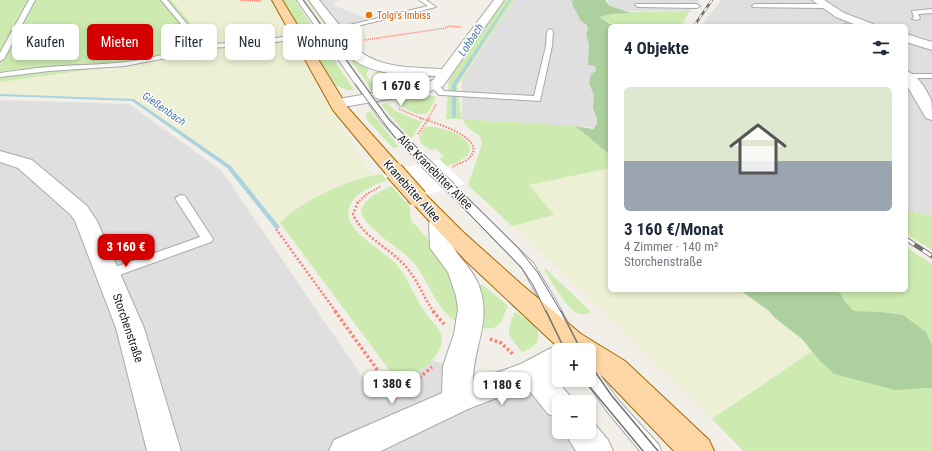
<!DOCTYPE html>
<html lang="de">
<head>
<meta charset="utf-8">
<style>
	body { margin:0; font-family:"Roboto Condensed",sans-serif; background:#f2f2f3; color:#1f2937; height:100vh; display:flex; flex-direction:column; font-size:15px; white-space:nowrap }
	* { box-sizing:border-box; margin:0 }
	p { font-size:13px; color:#747a83 }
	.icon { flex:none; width:22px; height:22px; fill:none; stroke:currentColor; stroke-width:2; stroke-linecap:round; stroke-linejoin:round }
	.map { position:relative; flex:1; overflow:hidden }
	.details { position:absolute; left:608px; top:24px; width:300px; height:268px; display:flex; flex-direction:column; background:#fff; border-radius:6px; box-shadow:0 2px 6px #0003 }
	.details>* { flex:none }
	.hud { position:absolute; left:12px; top:24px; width:380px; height:36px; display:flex; gap:8px }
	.buttons { position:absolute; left:552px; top:343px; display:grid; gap:8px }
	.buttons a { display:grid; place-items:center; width:44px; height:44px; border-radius:6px; background:#fff; box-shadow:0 2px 6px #0003; font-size:20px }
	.price { position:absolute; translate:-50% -34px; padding:0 9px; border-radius:8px; background:#fff; color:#222; font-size:13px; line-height:26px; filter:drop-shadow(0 1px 2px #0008) }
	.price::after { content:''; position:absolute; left:50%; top:24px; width:12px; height:9px; margin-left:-6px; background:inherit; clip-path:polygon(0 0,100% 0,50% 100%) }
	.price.current { background:#d40000; color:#fff }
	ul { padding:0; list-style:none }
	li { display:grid; align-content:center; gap:8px; height:212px; padding:0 16px }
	li span { display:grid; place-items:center; height:124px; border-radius:6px; color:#555 }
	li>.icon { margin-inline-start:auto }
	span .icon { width:72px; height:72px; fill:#fffc; stroke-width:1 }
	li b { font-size:17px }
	h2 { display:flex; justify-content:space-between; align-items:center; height:48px; padding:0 16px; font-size:17px }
	.tag { padding:0 14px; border-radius:6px; background:#fff; box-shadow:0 2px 6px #0003; font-size:14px; line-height:36px }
	.tag.current { background:#d40000; color:#fff }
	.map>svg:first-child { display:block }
	.residential { fill:#e0dfdf }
	.farmland { fill:#eef0d5 }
	.grass { fill:#cdebb0 }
	.forest { fill:#add19e }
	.parking { fill:#e2e2e2 }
	.pier { fill:#fff }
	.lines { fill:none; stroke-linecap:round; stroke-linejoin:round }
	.stream { fill:#aad3df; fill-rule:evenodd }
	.service-casing { stroke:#a9a9a9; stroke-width:2 }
	.minor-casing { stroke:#a9a9a9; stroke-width:2 }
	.tertiary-casing { stroke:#a9a9a9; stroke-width:2 }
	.primary-casing { stroke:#a06b00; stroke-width:2 }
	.path-far3 { stroke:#fa8072; stroke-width:1.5; stroke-dasharray:1 1; stroke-linecap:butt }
	.path-far2 { stroke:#fa8072; stroke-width:2; stroke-dasharray:1.5 1.5; stroke-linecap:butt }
	.path-far1 { stroke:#fa8072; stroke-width:2.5; stroke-dasharray:2 2; stroke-linecap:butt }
	.path { stroke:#fa8072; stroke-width:3.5; stroke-dasharray:2.5 2.5; stroke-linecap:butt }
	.service { fill:#fff; fill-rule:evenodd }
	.minor { fill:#fff; fill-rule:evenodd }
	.tertiary { fill:#fff; fill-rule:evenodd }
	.primary { fill:#fcd6a4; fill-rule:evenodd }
	.tram-far1 { stroke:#707070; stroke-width:1 }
	.tram { stroke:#707070; stroke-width:1.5 }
	.rail-far1-casing { stroke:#707070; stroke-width:2.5 }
	.rail-casing { stroke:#707070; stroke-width:4.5 }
	.rail-far1 { stroke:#fff; stroke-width:1.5; stroke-dasharray:4.5; stroke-linecap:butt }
	.rail { stroke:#fff; stroke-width:3; stroke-dasharray:10; stroke-linecap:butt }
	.service-bridge-casing { stroke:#a9a9a9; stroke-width:12; stroke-linecap:butt }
	.primary-bridge-casing { stroke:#a06b00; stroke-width:20; stroke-linecap:butt }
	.service-bridge { stroke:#fff; stroke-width:10 }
	.primary-bridge { stroke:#fcd6a4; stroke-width:18 }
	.food-dot { fill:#e8710a; stroke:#fff; stroke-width:1.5 }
	.labels { text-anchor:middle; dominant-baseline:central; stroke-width:3; stroke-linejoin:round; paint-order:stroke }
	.far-food-label { font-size:10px; fill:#c56008; stroke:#fff; text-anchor:start }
	.far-water-label { font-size:11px; font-style:italic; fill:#4a7aab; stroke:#fff }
	.street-label { font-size:12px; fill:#222; stroke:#fff }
</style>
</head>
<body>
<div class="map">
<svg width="932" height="451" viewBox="0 0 932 451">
	<rect width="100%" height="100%" fill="#f2efe9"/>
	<path class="residential" d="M514,0h78l18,26 -6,102 -142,-9v-39z
		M608,0h92l-11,12 -67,-1 -12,-5z
		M721,0h211v216l-26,-6v-184h-205z
		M0,100l129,4 92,66 153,224 36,-16 15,-11 6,-7 111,38 17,24v10h7l14,19h-580z"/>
	<path class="farmland" d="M171,0h100l52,96 50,80 -37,12 -15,7 -28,17 -16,15 -48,-60 -96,-67 -133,-5v-13l216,-30z
		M610,168v122h171l56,43 -125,86 -106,-104 -94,-89 42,-11 -26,-30z"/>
	<path class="grass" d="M0,0h171l45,52 -216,30z
		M283,0h12l59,90h-7l-12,-5z
		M306,0h4l47,63 12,6 -3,6 11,15 -6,1 -5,-10z
		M505,0h9l-57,86 5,33 113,7 35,29v13l-81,17 25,30 -42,11 -44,-41 14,-41 -2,-8 -13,-9 -5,-8h-16l3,-41z
		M630,12h59l-8,14c-27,0 -59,6 -83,-9l9,-3z
		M379,70l48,6 1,2 -7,4 -4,-4 -17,1 5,6 -18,4 -11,-14 -1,-2z
		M427,96h7l1,2c-1,4 -4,11 -7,14 -7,7 -27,-4 -31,-11z
		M387,103l9,8 26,11 -11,17 -30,-34z
		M367,112h4l28,35 -6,1 -25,-27 -2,-5z
		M429,126c14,2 48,10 39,29l-9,7 -12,4 -8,-7 5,-3 -8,-7 -6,1c-8,-6 -14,-9 -8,-19 2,-3 3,-4 7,-5z
		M382,174l5,6c-14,6 -30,11 -37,25 -11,24 33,44 47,60 12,14 17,32 28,47 4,7 13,13 16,22 7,21 -26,41 -42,49l-119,-160c23,-24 70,-44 102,-49z
		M391,186l14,15 4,1 2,18 23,26 27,47 -4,29c-24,-14 -28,-45 -47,-63 -12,-12 -48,-33 -49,-49 5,-13 18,-18 30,-24z
		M906,210l26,6v34l-26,-16z
		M906,247l26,17v81l-6,-13 -45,-20 -27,-1 -8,-8 -5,-9 -6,-4h71z
		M544,269h2l45,43c-19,13 -38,-30 -47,-43z
		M478,284l5,1 25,21c-8,17 -7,25 -28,22z
		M515,312c11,7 22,11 24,24 -2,10 -9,13 -17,16 -15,-18 -17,-18 -7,-40z
		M812,351l8,10 32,17 18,5 47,6 15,-1v63h-189l-31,-32z"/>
	<path class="forest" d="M570,0h35l5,6 21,7 -20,1 -12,3 9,6 10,3h-8v129l-35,-29 18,3 4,-5v-5l-4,-11 1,-13 -5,-12 2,-9 5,-3 -1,-5 -7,-1 1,-20 -3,-11 2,-4 -1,-5 -6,-4 -9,-17 1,-3z
		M740,290h95l6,4 5,9 8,8 27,1 22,3 23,17 6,13v43l-37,2 -61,-16 -14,-13 -18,-22 -27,-21 -6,-7z"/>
	<path class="parking" d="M314,0h27l-8,2 3,2 -3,1 40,16 -37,8z"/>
	<path class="pier" d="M439,159l26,25 -60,17 -23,-27z"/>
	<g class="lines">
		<path class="stream" d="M509,0h2l-55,85v32l-2,1h-2v-33z
			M0,94l134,5 97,67 49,61 -1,1h-4l-48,-60 -95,-67 -132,-5z"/>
		<g class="service-casing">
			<path id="service" d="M29,0h6l-31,59 -4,2v-8z
				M161,0h6l30,36 -1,9 50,-3 52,-7 3,2 -3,2 -52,7 -57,3 -22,9 -43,8 -75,5 -49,6v-4c16,-2 33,-5 49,-6 47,-4 99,0 141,-24l2,-6z
				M297,0h6l84,117 42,44 1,2 -1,2h-8l-40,-44z
				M419,0h7l10,7 -100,24 -3,-2 95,-23z
				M636,4h61l3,2 -3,2 -59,-1 -3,-2z
				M755,4h69l3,2 -3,2 -71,-1 -1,-1z
				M932,9v4l-14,1 2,4 -3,2 -5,-1 2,-2 -2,-6z
				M845,24l9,2h-12z
				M550,29l3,2 -1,15 -12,55 -98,-6h-3l-9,-10 1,-2h6l7,8 90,5 12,-50 1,-15z
				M906,74h26v4h-25z
				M451,185l4,1 78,77 19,31 31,56h-16l-44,-81 -76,-79 -1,-2 1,-2z
				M181,195l4,1 28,43 -2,3 -97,35 -5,1 -5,-1 -2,-3 2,-3 96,-34 -25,-39z
				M589,366l6,2 23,32 41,45 2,6h-21l-34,-41 -21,-30h4z"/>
		</g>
		<g class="minor-casing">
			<path id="minor" d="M309,0h10l42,52c22,17 54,15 81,17l52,-69h10l-61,86 -18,7 -88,15 -5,-2 -3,-3 3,-3 89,-15 12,-5 3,-4c-28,-1 -62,0 -85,-18z
				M812,0h12l20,13 29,11 2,2h-16l-23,-9z
				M906,34l26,8v8l-26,-8z
				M906,71c11,3 21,19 25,29 1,5 1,14 1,20l-6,-2 -20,-34z
				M0,151l32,9 55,46 10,15 47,107 37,123h-34l-31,-123 -41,-107 -4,-6 -53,-47 -18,-6z
				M532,360l11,4 27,32 3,6h-14v16l-11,-4 -27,-34 -4,-8 4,-8z
				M589,420l4,2 15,18 5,11h-37l-12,-19h25z"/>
		</g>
		<g class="tertiary-casing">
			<path id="tertiary" d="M440,216l8,2c6,9 1,21 6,30 7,12 16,19 23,33 17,38 -4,64 -4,100l48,-17 28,-15 10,-3 11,4h-11v21l-16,9 -75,29 -87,42h-52l5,-11 108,-47 1,-27 11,-32 4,-25 -2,-13 -8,-24 -18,-24 -1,-25 3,-5z"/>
		</g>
		<g class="primary-casing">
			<path id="primary" d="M272,0h10l66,108 53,59 3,4 -3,4 -7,2 -7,-2 -54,-65z
				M418,192l7,2 37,37 59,53 60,50 44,27 84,79 5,11h-40l-71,-74 -14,-9v-18h-28l-96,-90 -57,-62 3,-4z"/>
		</g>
		<path class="path-far3" d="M240,0l22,1
			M364,40l82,-12 2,-2 13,1
			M399,109l24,10
			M428,119l8,-15"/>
		<path class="path-far2" d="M420,118c12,4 70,20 49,40 -4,4 -12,6 -17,9
			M418,134l11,-16
			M357,203l10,-9 14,-8"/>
		<path class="path-far1" d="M358,202l-5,12c10,24 38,34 54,54 11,13 17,30 27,44
			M276,229l60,83"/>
		<path class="path" d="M335,311l41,57 20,32
			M433,311l11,13
			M490,339l11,4 13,12
			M394,394l18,-10 20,-17"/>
		<use href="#service" class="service"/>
		<use href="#minor" class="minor"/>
		<use href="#tertiary" class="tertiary"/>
		<use href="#primary" class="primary"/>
		<path class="tram-far1" d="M303,0l86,120 130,129 19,24 23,39
			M355,84l41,55 125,128 12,18 13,27"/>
		<path class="tram" d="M546,311l19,39
			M561,311l20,39
			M589,363l23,33 46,55
			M584,380l59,71"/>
		<g class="rail-far1-casing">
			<path id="rail-far1" d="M694,26l18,-26"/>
		</g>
		<g class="rail-casing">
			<path id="rail" d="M906,239l26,17"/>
		</g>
		<use href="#rail-far1" class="rail-far1"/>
		<use href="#rail" class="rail"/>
		<g class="service-bridge-casing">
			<path id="service-bridge" d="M425,163l26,25"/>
		</g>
		<g class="primary-bridge-casing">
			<path id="primary-bridge" d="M394,171l24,27"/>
		</g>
		<use href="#service-bridge" class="service-bridge"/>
		<use href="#primary-bridge" class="primary-bridge"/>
	</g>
	<circle class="food-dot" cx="369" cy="15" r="4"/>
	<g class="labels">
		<g class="far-food-label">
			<text x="377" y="15">Tolgi's Imbiss</text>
		</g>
		<g class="far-water-label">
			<text transform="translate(471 40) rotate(-57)">Lohbach</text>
			<text transform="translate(164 109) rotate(35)">Gießenbach</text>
		</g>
		<g class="street-label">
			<text transform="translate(435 172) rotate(45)">Alte Kranebitter Allee</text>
			<text transform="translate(412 191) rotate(48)">Kranebitter Allee</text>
			<text transform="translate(128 328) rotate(71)">Storchenstraße</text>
		</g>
	</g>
</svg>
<div class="buttons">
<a>+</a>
<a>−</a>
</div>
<b class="price" style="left:401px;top:107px">1 670 €</b>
<b class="price current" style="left:126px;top:268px">3 160 €</b>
<b class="price" style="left:392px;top:405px">1 380 €</b>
<b class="price" style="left:502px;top:406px">1 180 €</b>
<div class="hud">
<a class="tag">Kaufen</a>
<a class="tag current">Mieten</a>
<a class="tag">Filter</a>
<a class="tag">Neu</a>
<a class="tag">Wohnung</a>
</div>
<section class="details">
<h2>4 Objekte<svg class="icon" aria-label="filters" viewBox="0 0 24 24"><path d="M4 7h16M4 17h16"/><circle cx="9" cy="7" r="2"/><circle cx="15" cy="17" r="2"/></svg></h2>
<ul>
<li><span style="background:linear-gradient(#dfe7d0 60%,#9aa5b1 0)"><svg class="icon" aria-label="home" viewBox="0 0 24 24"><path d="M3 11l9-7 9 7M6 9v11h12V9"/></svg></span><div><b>3 160 €/Monat</b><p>4 Zimmer · 140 m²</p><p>Storchenstraße</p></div></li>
</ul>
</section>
</div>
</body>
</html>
